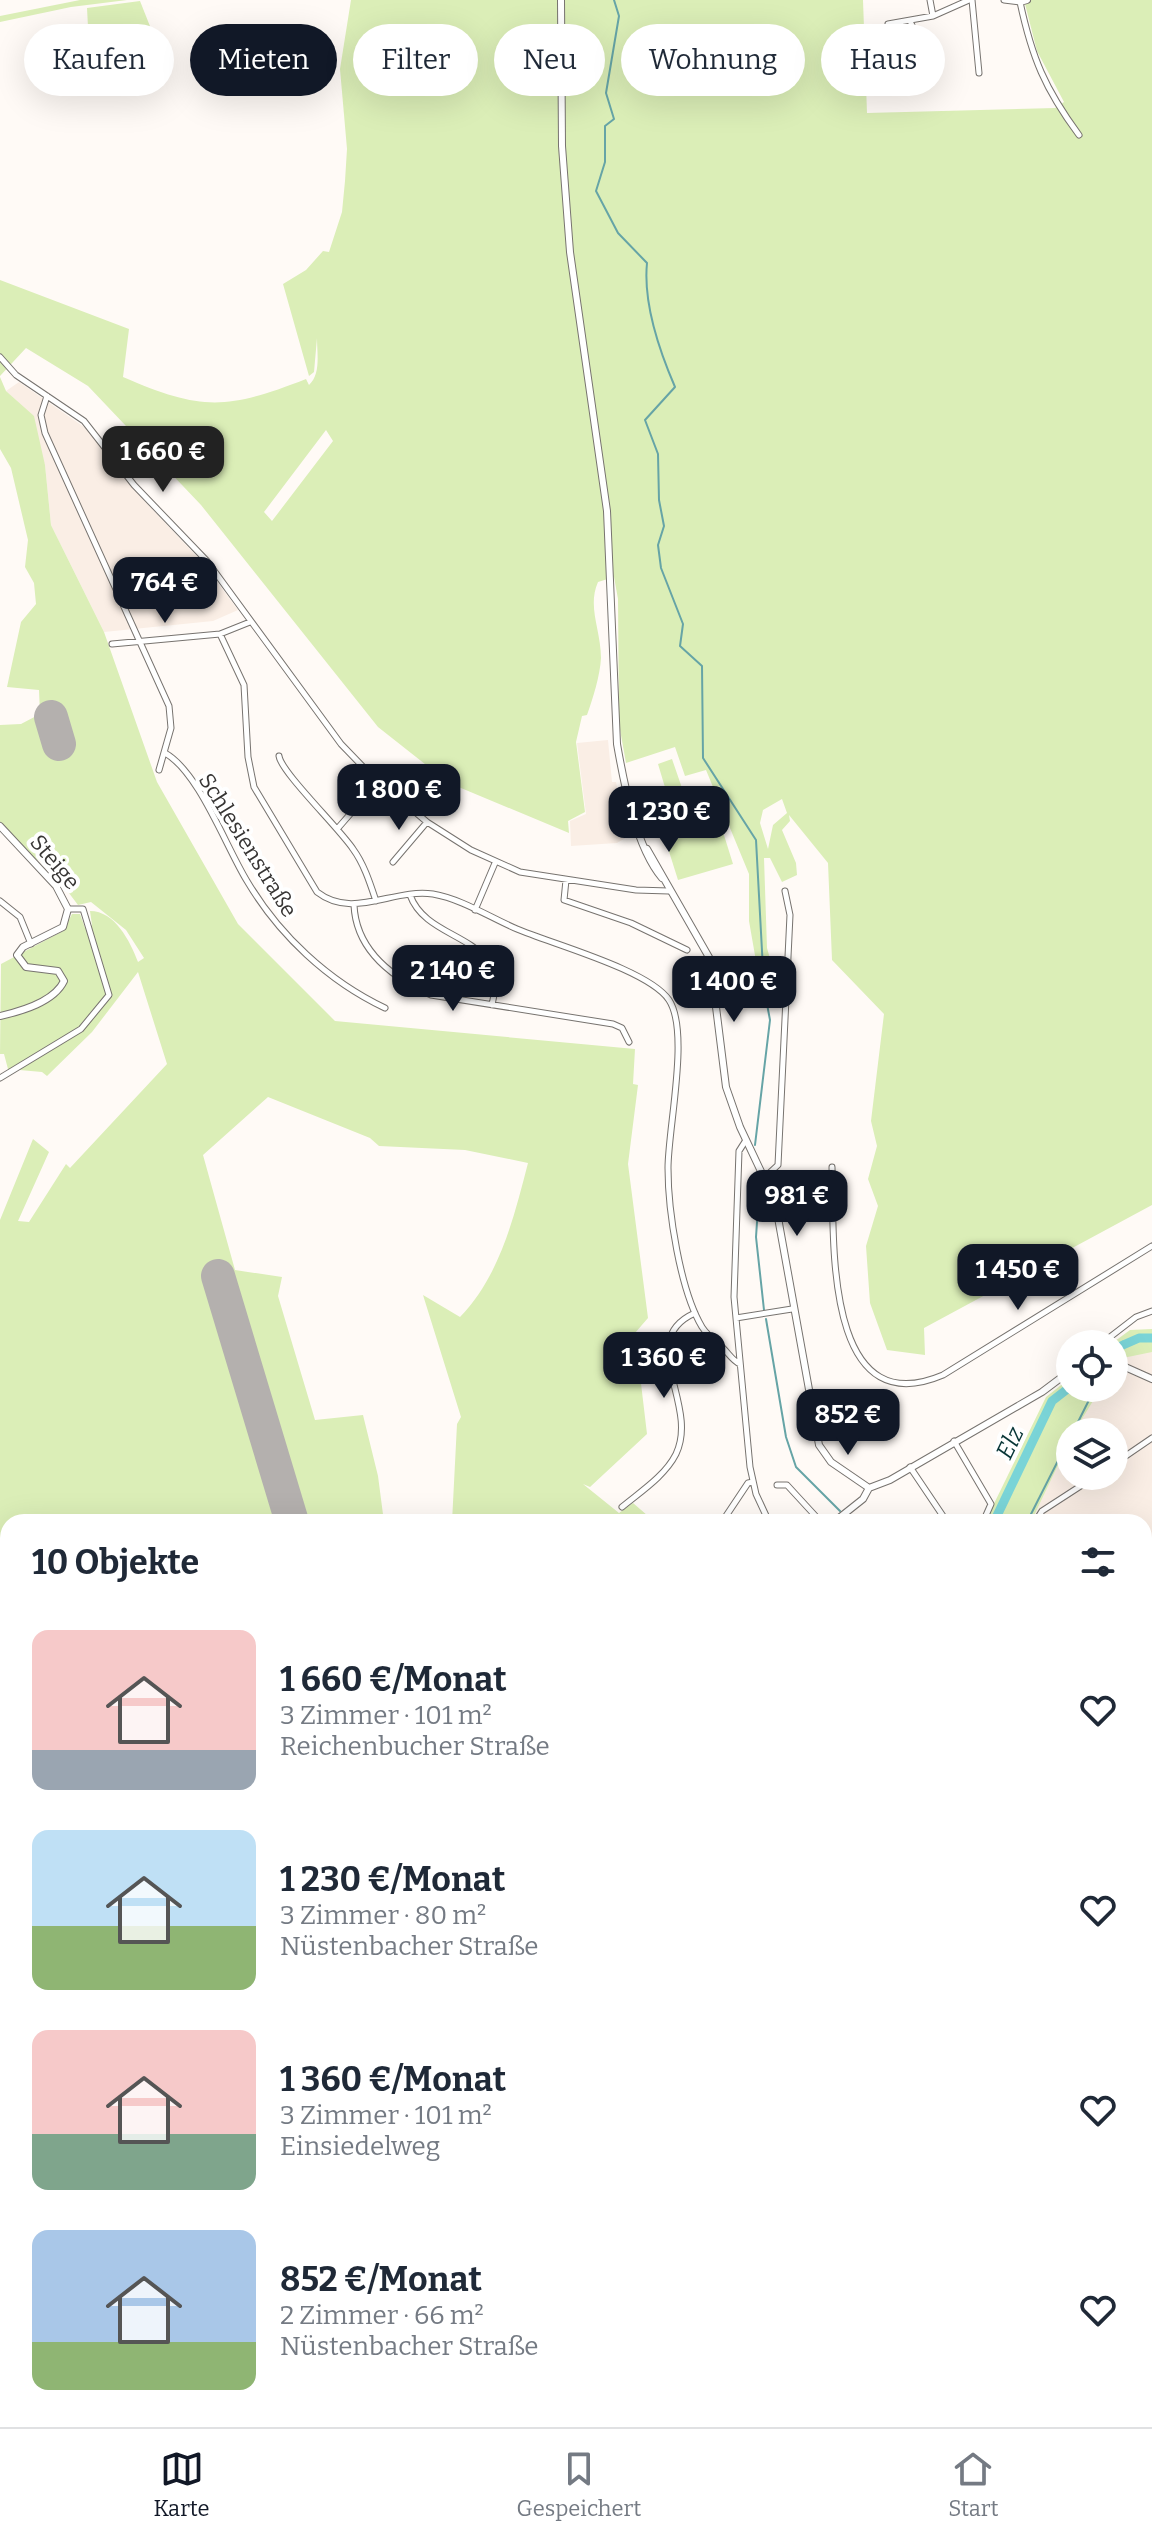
<!DOCTYPE html>
<html lang="de">
<head>
<meta charset="utf-8">
<style>
	body { margin:0; font-family:Bitter,serif; background:#f6f6f7; color:#1f2937; height:100vh; display:flex; flex-direction:column; font-size:30px; white-space:nowrap }
	* { box-sizing:border-box; margin:0 }
	p { font-size:26px; color:#747a83 }
	.icon { flex:none; width:44px; height:44px; fill:none; stroke:currentColor; stroke-width:2; stroke-linecap:round; stroke-linejoin:round }
	.map { position:relative; flex:1; overflow:hidden }
	.panel { position:absolute; left:0px; top:1514px; width:1152px; height:914px; display:flex; flex-direction:column; background:#fff; border-radius:24px 24px 0 0; box-shadow:0 8px 32px #0002 }
	.panel>* { flex:none }
	.hud { position:absolute; left:24px; top:24px; width:1104px; height:72px; display:flex; gap:16px }
	.controls { position:absolute; left:1056px; top:1330px; display:grid; gap:16px }
	.controls a { display:grid; place-items:center; width:72px; height:72px; border-radius:50%; background:#fff; box-shadow:0 8px 32px #0002; font-size:40px }
	.price { position:absolute; translate:-50% -68px; padding:0 18px; border-radius:16px; background:#111827; color:#fff; font-size:26px; line-height:52px; filter:drop-shadow(0 2px 4px #0008) }
	.price::after { content:''; position:absolute; left:50%; top:48px; width:24px; height:18px; margin-left:-12px; background:inherit; clip-path:polygon(0 0,100% 0,50% 100%) }
	.price.current { background:#222; color:#fff }
	ul { padding:0; list-style:none }
	li { display:flex; align-items:center; gap:24px; height:200px; padding:0 32px }
	li span { display:grid; place-items:center; flex:none; width:224px; height:160px; border-radius:16px; color:#555 }
	li>.icon { margin-inline-start:auto }
	span .icon { width:96px; height:96px; fill:#fffc; stroke-width:1 }
	li b { font-size:34px }
	h2 { display:flex; justify-content:space-between; align-items:center; height:96px; padding:0 32px; font-size:34px }
	.pill { padding:0 28px; border-radius:36px; background:#fff; box-shadow:0 8px 32px #0002; font-size:28px; line-height:72px }
	.pill.current { background:#111827; color:#fff }
	.dock { display:flex; justify-content:space-around; align-items:center; height:112px; border-top:2px solid #e0e1e3; background:#fff; font-size:22px; color:#747a83 }
	.dock a { display:grid; justify-items:center; gap:4px }
	.dock .current { color:#111827 }
	.map>svg:first-child { display:block }
	.built { fill:#faeee5 }
	.green { fill:#dbeeb7; fill-rule:evenodd }
	.lines { fill:none; stroke-linecap:round; stroke-linejoin:round }
	.stream { stroke:#66a4a6; stroke-width:2 }
	.canal { stroke:#7ad4d7; stroke-width:5 }
	.river { stroke:#7ad4d7; stroke-width:9 }
	.runway { stroke:#b4b0ae; stroke-width:34 }
	.street-casing { stroke:#77736f; stroke-width:7 }
	.secondary-casing { stroke:#77736f; stroke-width:8 }
	.primary-casing { stroke:#77736f; stroke-width:9 }
	.highway-casing { stroke:#77736f; stroke-width:10 }
	.street { stroke:#fff; stroke-width:5 }
	.secondary { stroke:#fff; stroke-width:6 }
	.primary { stroke:#fff; stroke-width:7 }
	.highway { stroke:#fff; stroke-width:8 }
	.rail-casing { stroke:#6a6765; stroke-width:5 }
	.rail { stroke:#fff; stroke-width:2; stroke-dasharray:6; stroke-linecap:butt }
	.labels { text-anchor:middle; dominant-baseline:central; stroke-width:8; stroke-linejoin:round; paint-order:stroke }
	.street-label { font-size:22px; fill:#373534; stroke:#fff }
	.water-label { font-size:24px; font-style:italic; fill:#083637; stroke:#fff }
</style>
</head>
<body>
<div class="map">
<svg width="1152" height="2427" viewBox="0 0 1152 2427">
	<rect width="100%" height="100%" fill="#fffaf6"/>
	<path class="built" d="M19,382l68,47 50,64 66,70 35,47 -25,11 -109,11 -53,-107 -6,-60 -28,-64 -11,-10z
		M608,740l4,42h4l11,55 -10,6 -46,3 -1,-25 16,-7 -9,-71z
		M1139,1352h13v271l-8,6v-107h-113l39,-82v36h44v-44h-40l27,-44h13v-20l4,-9z
		M0,2299l8,1v120h30l-31,7h-7z
		M124,2420h155l-2,7h-162z"/>
	<path class="green" d="M80,0h47l-56,7 -71,15v-6z
		M351,0h512l4,113 188,-5 9,-6 -27,-51 -13,-51h128v1205l-228,123 1,27 -38,-5 -17,-47 -4,-57 12,-40 -10,-27 9,-33 -6,-25 13,-107 -52,-54 -4,-97 -39,-48 1,6 -8,9 14,33 1,12 -15,7 -12,-24h-6l3,90 10,35 -2,13 -9,4 -6,-16 -11,-63v-47l-43,-104 -21,6 -10,-29 -49,16 -7,-39 -1,-125 -4,-22 -16,5c-11,25 3,48 3,76 -1,18 -8,40 -14,57l-5,1 -6,26 9,70 -17,9 1,12 -120,-50 -71,-56 -177,-222 -113,-119 -62,-38 -26,28v-96l129,49 -6,48c78,34 104,33 183,2l3,6c12,-11 8,-31 8,-47l-3,34 -5,4 -26,-92 23,-14 17,-19 6,1 13,-40 3,-31 2,-32 -7,-80zM326,430l7,11 -61,80 -8,-9zM782,799l5,14 -14,12 -5,24 -8,-26 3,-13z
		M140,1l27,68 -76,14 -4,-75z
		M0,377l6,14 28,25 11,49 6,60 53,107 53,150 81,142 97,97 300,28 -2,35 5,1 -10,79 20,154 -13,15 12,101 -57,53 -7,-3 36,29 14,-10 22,19h-203l5,-98 4,-7 -38,-122 37,22c40,-41 54,-100 68,-154l-63,-13 -86,-4 -9,-8 -102,-41 -65,58 32,115 47,7 -4,19 37,124 48,-5 15,61 6,46h-376v38l-8,-8v-332l33,-81 16,13 -31,69 11,1 37,-58 4,4 97,-104 -29,-92 -46,60 -45,44 -5,-4 -34,-3 -4,-15h-4l1,-90 62,-33 9,-17h8l5,14 7,-3 -2,-14c25,0 40,30 48,51l6,-4 -18,-28 -35,-28 -13,3 -31,-41 -13,-6 -34,-35v-98l21,-1 19,-10 -1,-24 -32,-3 14,-65 15,-18 -2,-21 -9,-16 3,-27 -17,-72 -11,-19z
		M672,759l10,29 -15,6 -9,-30z
		M709,787l24,77 -55,16 -24,-76z
		M1152,1329v23l-34,7 -7,-15 19,-14z
		M1070,1378v10h31l-27,44h-4v8l-39,82h-46l61,-125z
		M0,1950l8,15v224l-8,-4z
		M1144,2071l8,8v348h-522l3,-7h511z
		M8,2190v70l-8,11v-61z"/>
	<g class="lines">
		<path class="stream" d="M614,0l5,16 -13,77 8,26 -9,7v36l-9,29 22,42 29,30c-4,40 12,87 28,124l-30,33 13,34 1,46 5,26 -6,19 3,23 22,56 -3,22 22,20 1,92 53,82 8,148 6,32 -15,125
			M760,1178l-4,59 8,73
			M766,1319l20,118 10,30 44,44
			M1073,1432l22,-44
			M846,1518l4,4
			M1027,1522l43,-85"/>
		<path class="canal" d="M1119,1352l4,-9"/>
		<path class="river" d="M1114,1349l25,-11h13
			M994,1522l58,-121 18,-14
			M0,2154l8,-1"/>
		<path class="runway" d="M51,717l8,27
			M218,1276l74,246"/>
		<g class="street-casing">
			<path id="street" d="M930,0l3,16
				M972,0l7,73
				M1004,0l16,2c12,56 25,87 59,133
				M888,24l45,-8 36,-16
				M893,80l23,-2c10,-16 2,-41 -6,-57
				M0,357l16,18 68,46 50,64 73,76 134,183 28,29 58,49 44,28 49,22 116,18 33,1
				M47,396l-6,19 4,18 124,273 2,22 -12,42
				M220,634l24,51 4,72 6,30 63,105c36,28 76,-4 116,2 29,5 58,24 84,35 35,15 132,41 152,71 21,32 -1,128 -1,168 0,43 12,122 34,159 5,8 14,15 21,21 6,6 10,13 17,16
				M112,644l108,-10 30,-12
				M165,753c34,19 61,94 82,128 32,54 81,100 138,127
				M279,756c2,16 60,72 74,93 11,15 17,34 23,52
				M338,828l40,-46
				M393,862l34,-40
				M566,880l-2,20 67,23 56,27
				M410,895c18,50 100,37 82,110
				M0,901l20,16 11,27
				M354,905c2,45 39,73 77,90l182,29 9,4 7,14
				M475,910l20,-47
				M0,1078l81,-49 28,-34 -26,-86h-15
				M746,1140l-7,11 -5,146 16,170 6,27 13,28
				M832,1167c2,70 -9,259 111,208l209,-129
				M766,1176l12,-11 12,-250 -5,-24
				M736,1318l56,-9
				M1101,1344l35,-27 16,-6
				M954,1441l37,63 -8,18
				M1114,1464l38,-26
				M910,1467l37,55
				M777,1485h10l34,37
				M622,1507c18,-15 43,-31 54,-53 24,-50 -42,-114 19,-141
				M722,1522l26,-39 5,-1
				M1035,1522l7,-11 54,-35
				M1144,1598l8,-3
				M0,1613l8,12
				M1146,1660l6,9
				M0,1687l8,5
				M1144,1749l5,7 3,-2
				M0,1753l8,3
				M0,1801l8,4
				M1144,1845l8,-6
				M1144,1920l8,-9
				M1144,2022l8,9
				M395,2420l4,7
				M511,2420l7,5"/>
		</g>
		<g class="secondary-casing">
			<path id="secondary" d="M561,0l1,146 8,106 37,259 10,233c7,40 19,103 45,134
				M1020,2l7,-2
				M0,826l56,60 12,23 -5,18 -40,20 -6,8 9,12 32,4 6,10c-10,21 -42,30 -64,35
				M647,849l63,110 16,128 14,40 35,74 44,244 12,17 38,26
				M1114,1362l38,17
				M869,1488l21,-8 152,-88 28,-21
				M834,1522l29,-23 6,-11
				M1144,1637l8,-8
				M1144,1808l8,-6
				M0,1852l8,13
				M0,1898l8,-4
				M0,2293l8,1
				M1144,2369h8
				M292,2427l3,-7
				M946,2427l12,-7"/>
		</g>
		<g class="primary-casing">
			<path id="primary" d="M1144,1653l8,-6
				M1144,1661l8,-6"/>
		</g>
		<g class="highway-casing">
			<path id="highway" d="M82,2427l9,-7
				M97,2427l9,-7"/>
		</g>
		<use href="#street" class="street"/>
		<use href="#secondary" class="secondary"/>
		<use href="#primary" class="primary"/>
		<use href="#highway" class="highway"/>
		<g class="rail-casing">
			<path id="rail" d="M1144,1602l8,-3
				M1144,1620l8,-6
				M0,1955l8,24
				M0,2236l8,-20"/>
		</g>
		<use href="#rail" class="rail"/>
	</g>
	<g class="labels">
		<g class="street-label">
			<text transform="translate(248 845) rotate(58)">Schlesienstraße</text>
			<text transform="translate(55 862) rotate(50)">Steige</text>
		</g>
		<g class="water-label">
			<text transform="translate(1010 1443) rotate(-64)">Elz</text>
		</g>
	</g>
</svg>
<div class="controls">
<a><svg class="icon" aria-label="locate" viewBox="0 0 24 24"><circle cx="12" cy="12" r="6"/><path d="M12 2v4M12 18v4M2 12h4M18 12h4"/></svg></a>
<a><svg class="icon" aria-label="layers" viewBox="0 0 24 24"><path d="M12 4l9 5-9 5-9-5zM3 14l9 5 9-5"/></svg></a>
</div>
<b class="price current" style="left:163px;top:494px">1 660 €</b>
<b class="price" style="left:165px;top:625px">764 €</b>
<b class="price" style="left:399px;top:832px">1 800 €</b>
<b class="price" style="left:669px;top:854px">1 230 €</b>
<b class="price" style="left:453px;top:1013px">2 140 €</b>
<b class="price" style="left:734px;top:1024px">1 400 €</b>
<b class="price" style="left:797px;top:1238px">981 €</b>
<b class="price" style="left:1018px;top:1312px">1 450 €</b>
<b class="price" style="left:664px;top:1400px">1 360 €</b>
<b class="price" style="left:848px;top:1457px">852 €</b>
<div class="hud">
<a class="pill">Kaufen</a>
<a class="pill current">Mieten</a>
<a class="pill">Filter</a>
<a class="pill">Neu</a>
<a class="pill">Wohnung</a>
<a class="pill">Haus</a>
</div>
<section class="panel">
<h2>10 Objekte<svg class="icon" aria-label="filters" viewBox="0 0 24 24"><path d="M4 7h16M4 17h16"/><circle cx="9" cy="7" r="2"/><circle cx="15" cy="17" r="2"/></svg></h2>
<ul>
<li><span style="background:linear-gradient(#f6c9c9 75%,#9aa5b1 0)"><svg class="icon" aria-label="home" viewBox="0 0 24 24"><path d="M3 11l9-7 9 7M6 9v11h12V9"/></svg></span><div><b>1 660 €/Monat</b><p>3 Zimmer · 101 m²</p><p>Reichenbucher Straße</p></div><svg class="icon" aria-label="heart" viewBox="0 0 24 24"><path d="M12 20l-8-8c-3-5 5-10 8-4 3-6 11-1 8 4z"/></svg></li>
<li><span style="background:linear-gradient(#bfe0f5 60%,#8fb573 0)"><svg class="icon" aria-label="home" viewBox="0 0 24 24"><path d="M3 11l9-7 9 7M6 9v11h12V9"/></svg></span><div><b>1 230 €/Monat</b><p>3 Zimmer · 80 m²</p><p>Nüstenbacher Straße</p></div><svg class="icon" aria-label="heart" viewBox="0 0 24 24"><path d="M12 20l-8-8c-3-5 5-10 8-4 3-6 11-1 8 4z"/></svg></li>
<li><span style="background:linear-gradient(#f6c9c9 65%,#7fa58c 0)"><svg class="icon" aria-label="home" viewBox="0 0 24 24"><path d="M3 11l9-7 9 7M6 9v11h12V9"/></svg></span><div><b>1 360 €/Monat</b><p>3 Zimmer · 101 m²</p><p>Einsiedelweg</p></div><svg class="icon" aria-label="heart" viewBox="0 0 24 24"><path d="M12 20l-8-8c-3-5 5-10 8-4 3-6 11-1 8 4z"/></svg></li>
<li><span style="background:linear-gradient(#a9c7e8 70%,#8fb573 0)"><svg class="icon" aria-label="home" viewBox="0 0 24 24"><path d="M3 11l9-7 9 7M6 9v11h12V9"/></svg></span><div><b>852 €/Monat</b><p>2 Zimmer · 66 m²</p><p>Nüstenbacher Straße</p></div><svg class="icon" aria-label="heart" viewBox="0 0 24 24"><path d="M12 20l-8-8c-3-5 5-10 8-4 3-6 11-1 8 4z"/></svg></li>
</ul>
</section>
</div>
<nav class="dock">
<a class="current"><svg class="icon" aria-label="map" viewBox="0 0 24 24"><path d="M3 6l6-2 6 2 6-2v14l-6 2-6-2-6 2zM9 4v14M15 6v14"/></svg>Karte</a>
<a><svg class="icon" aria-label="saved" viewBox="0 0 24 24"><path d="M7 4h10v16l-5-4-5 4z"/></svg>Gespeichert</a>
<a><svg class="icon" aria-label="home" viewBox="0 0 24 24"><path d="M3 11l9-7 9 7M6 9v11h12V9"/></svg>Start</a>
</nav>
</body>
</html>
